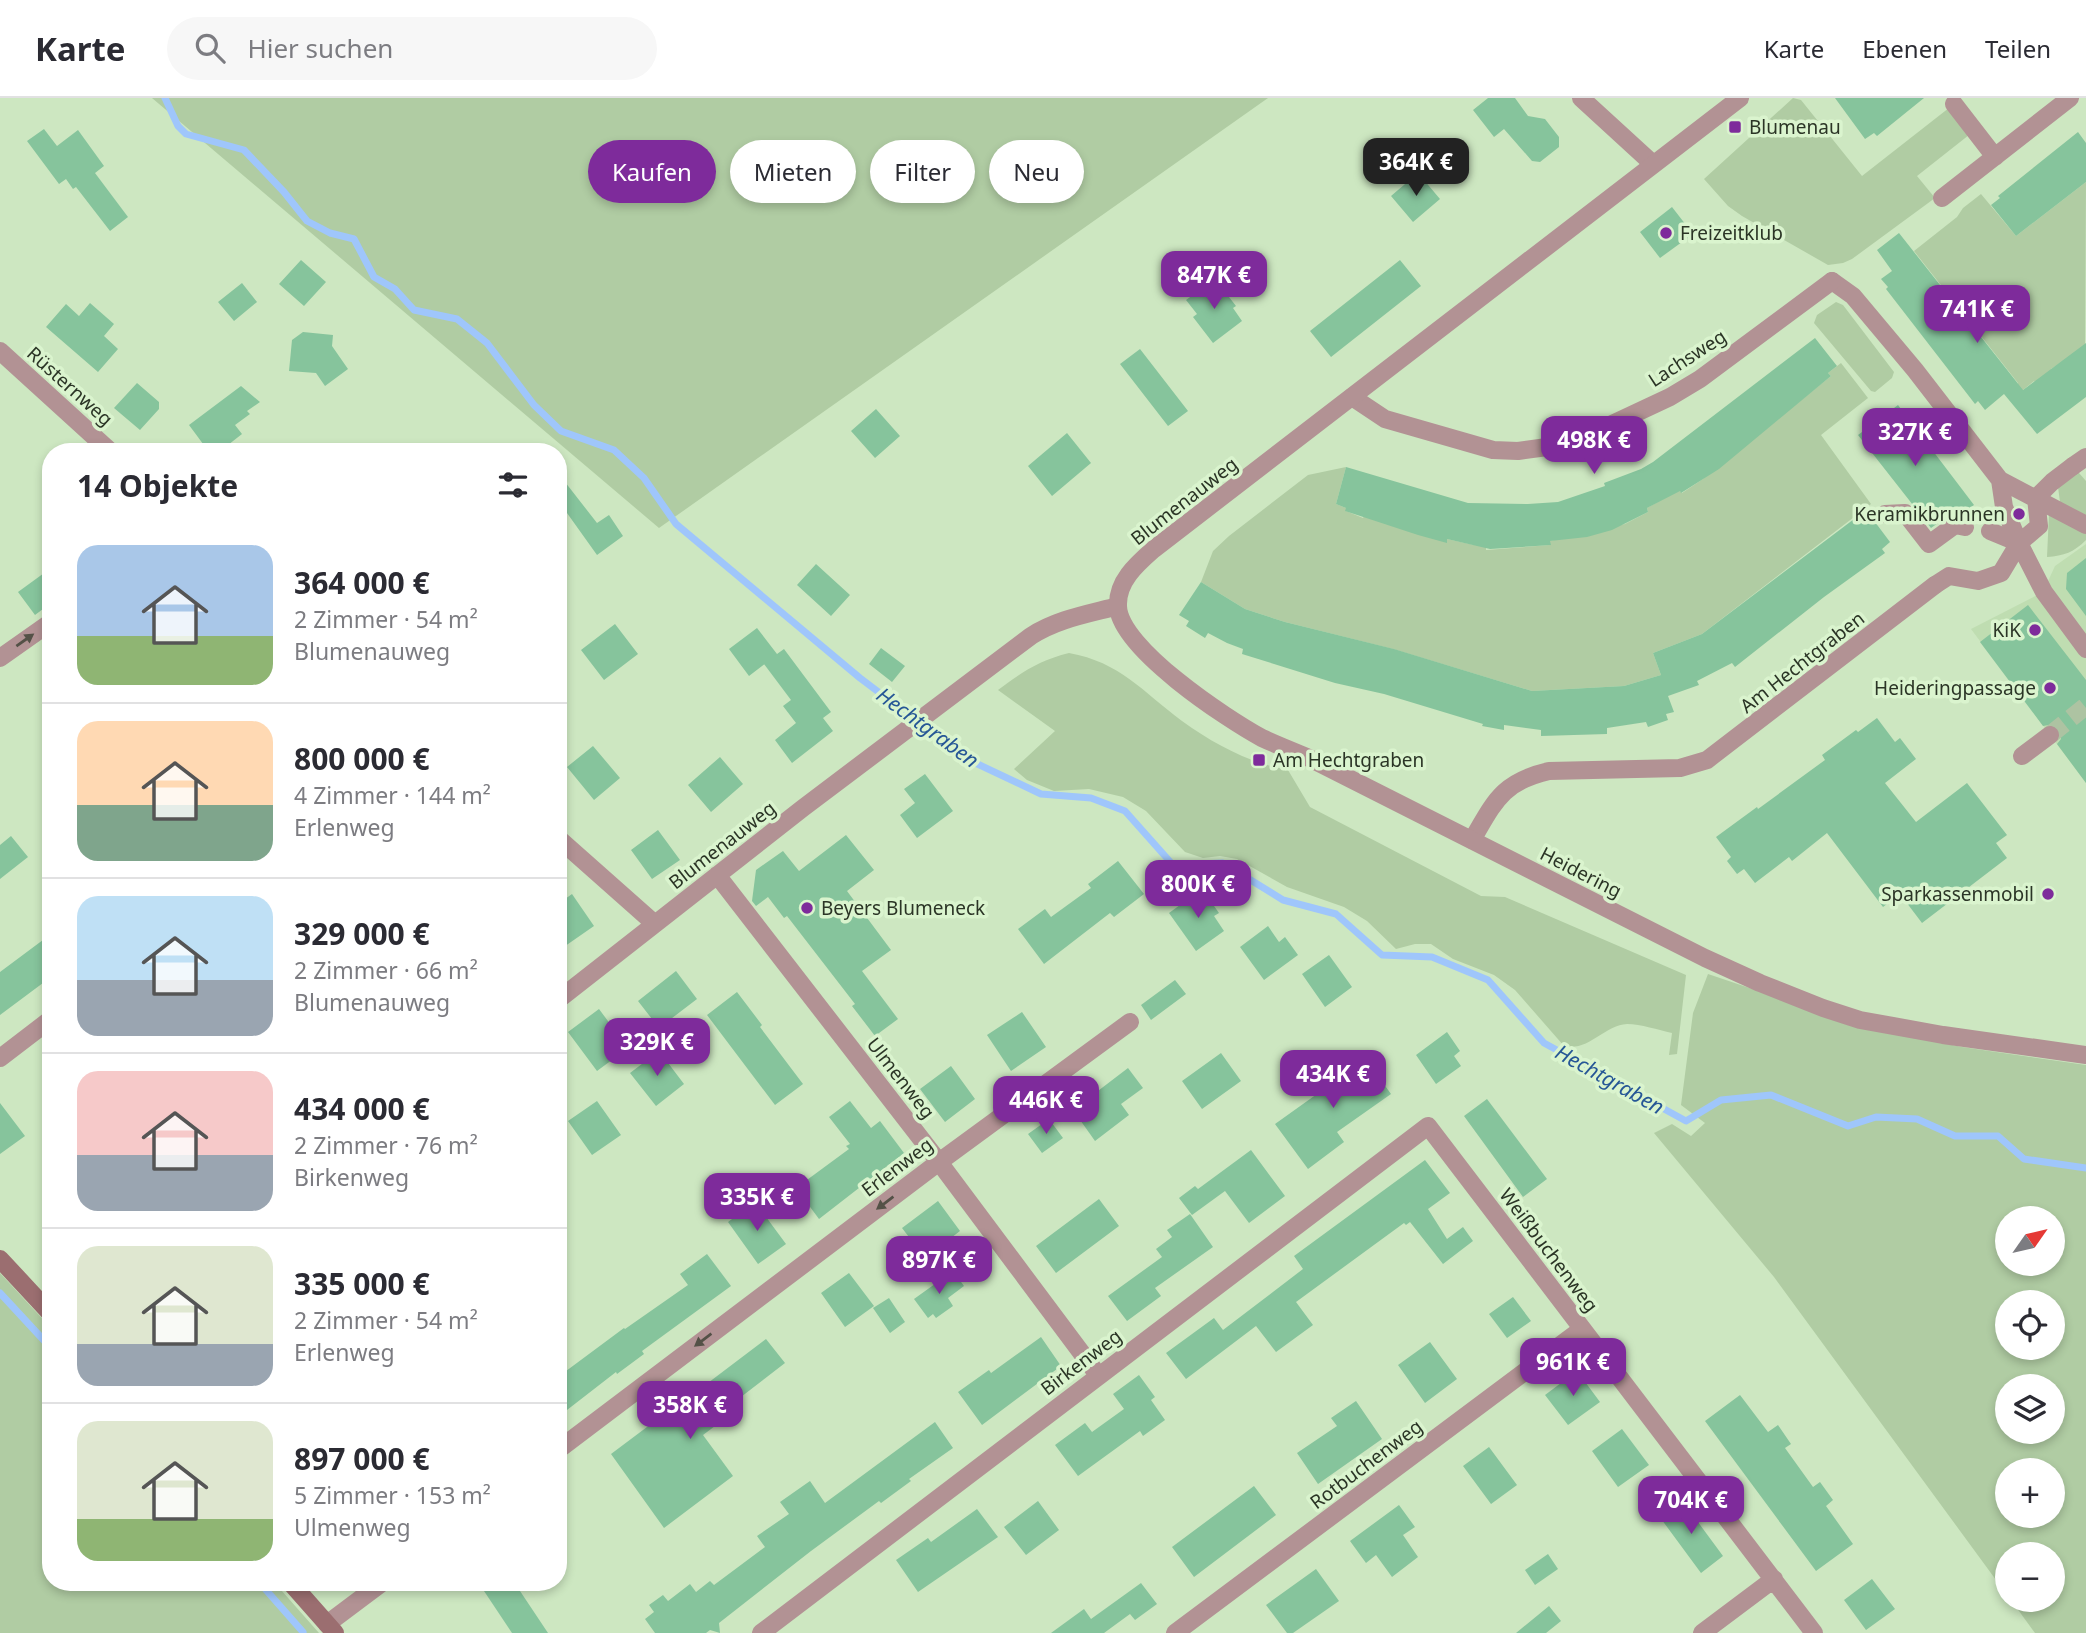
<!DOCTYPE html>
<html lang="de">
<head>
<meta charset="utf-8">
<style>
	body { margin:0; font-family:"Noto Sans",sans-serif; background:#f7f7f7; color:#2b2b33; height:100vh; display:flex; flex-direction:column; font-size:26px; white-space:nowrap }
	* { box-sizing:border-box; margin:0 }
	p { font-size:23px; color:#7c7c81 }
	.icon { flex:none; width:38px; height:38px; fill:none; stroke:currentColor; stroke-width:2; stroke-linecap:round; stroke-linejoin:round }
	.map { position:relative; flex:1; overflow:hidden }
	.side { position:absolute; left:42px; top:345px; width:525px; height:1148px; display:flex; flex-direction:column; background:#fff; border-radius:28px; box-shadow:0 4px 10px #0003 }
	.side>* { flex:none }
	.guide { position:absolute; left:588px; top:42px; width:665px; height:63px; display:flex; gap:14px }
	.needle { width:46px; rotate:56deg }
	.buttons { position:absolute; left:1995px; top:1108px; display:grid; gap:14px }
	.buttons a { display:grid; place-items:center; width:70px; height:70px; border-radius:50%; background:#fff; box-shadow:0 4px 10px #0003; font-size:35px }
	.price { position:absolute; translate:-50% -60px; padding:0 16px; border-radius:14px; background:#7e2b9b; color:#fff; font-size:23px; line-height:46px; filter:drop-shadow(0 2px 4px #0008) }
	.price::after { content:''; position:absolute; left:50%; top:42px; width:21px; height:16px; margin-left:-10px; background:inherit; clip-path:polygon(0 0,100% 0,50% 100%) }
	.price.current { background:#222; color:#fff }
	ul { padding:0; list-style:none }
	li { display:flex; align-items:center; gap:21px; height:175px; padding:0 35px }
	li+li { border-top:2px solid #e1e1e2 }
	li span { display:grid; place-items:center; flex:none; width:196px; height:140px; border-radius:21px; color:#555 }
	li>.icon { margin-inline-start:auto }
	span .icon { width:84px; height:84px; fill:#fffc; stroke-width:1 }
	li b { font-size:30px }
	h2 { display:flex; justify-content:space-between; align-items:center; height:84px; padding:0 35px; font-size:30px }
	.chip { padding:0 24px; border-radius:32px; background:#fff; box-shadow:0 4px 10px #0003; font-size:24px; line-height:63px }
	.chip.current { background:#7e2b9b; color:#fff }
	header { display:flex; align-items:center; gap:42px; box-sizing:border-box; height:98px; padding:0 35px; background:#fff; border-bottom:2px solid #e1e1e2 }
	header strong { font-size:33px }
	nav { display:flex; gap:38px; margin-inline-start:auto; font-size:24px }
	.search { width:490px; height:63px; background:#f7f7f7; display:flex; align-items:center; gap:18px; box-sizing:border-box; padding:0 24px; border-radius:38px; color:#7c7c81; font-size:26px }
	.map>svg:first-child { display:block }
	.built { fill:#bfddb1 }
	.green { fill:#b0cca3; fill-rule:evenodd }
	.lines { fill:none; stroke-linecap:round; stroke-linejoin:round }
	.stream { stroke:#9fc6fb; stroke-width:7 }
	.building { fill:#86c49c }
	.pedestrian-tunnel { stroke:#adc3a2; stroke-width:18; stroke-dasharray:18 9; stroke-linecap:butt }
	.pedestrian { stroke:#b29294; stroke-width:18 }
	.minor { stroke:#b29294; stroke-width:18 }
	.tertiary { stroke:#b29294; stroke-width:18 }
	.secondary { stroke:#9b6e70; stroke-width:18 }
	.oneway { fill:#545147 }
	.poi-dot { fill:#7e2b9b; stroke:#daf4ce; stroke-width:2.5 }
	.labels { text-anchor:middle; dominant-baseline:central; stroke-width:7; stroke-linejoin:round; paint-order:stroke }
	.poi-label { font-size:19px; fill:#2b3526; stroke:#daf4ce; text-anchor:start }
	.street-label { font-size:19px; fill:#2b3526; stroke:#daf4ce }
	.water-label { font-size:21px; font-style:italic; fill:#265796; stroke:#daf4ce }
</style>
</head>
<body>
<header>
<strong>Karte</strong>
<div class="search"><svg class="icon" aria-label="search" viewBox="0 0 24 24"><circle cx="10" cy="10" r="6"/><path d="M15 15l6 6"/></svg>Hier suchen</div>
<nav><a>Karte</a><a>Ebenen</a><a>Teilen</a></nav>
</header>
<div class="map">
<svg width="2086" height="1535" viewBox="0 0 2086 1535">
	<rect width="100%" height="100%" fill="#cde7c1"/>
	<path class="built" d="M2086,446v239l-115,-154 72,-37 12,-26z"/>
	<path class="green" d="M152,0h1116l-609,430z
		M1793,0l8,2 61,76 92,-72 20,27 -57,45 18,22 -83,61 -9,4 -15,2 -86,-49 -14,-10 -24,-27z
		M2086,84l-1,165 -34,22 1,3 -15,12 -3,-3 -16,13v-11l-104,-132 43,-34 6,-9 18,-14 35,42z
		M1836,204l7,3 51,67 -2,6 -17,14 -4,-1 -57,-68 3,-8z
		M1841,265l27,35 -47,37 50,69 -169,130 -49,19 8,22 -37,11 -92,5 -139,-42 -108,-27 -40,-13 -44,-27 12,-31 16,-15 79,-61 38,-8 -10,37 10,4v3l17,7 2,-4 81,28 1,-3 27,6h12v5l64,-5v-4l75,-17 23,-12 -1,-4 32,-18 3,3 21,-14 128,-103 -3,-3z
		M2073,368l13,15v39l-26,-18 -2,-15z
		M2049,415l37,14v13c-12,12 -22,16 -39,17z
		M1069,555c51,9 74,39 113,68 32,23 67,42 106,49l22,37 171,89 24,1 181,78 -9,79 -8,1 3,-22c-14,-3 -31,-9 -45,-9 -23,1 -38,28 -63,22l-49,-56 -21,-15 -41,-16 -22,-15h-16l-19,5 -29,-28 -23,-14 -57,-20 -50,-28 -17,-3 -17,2 -18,-6 -39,-41 -23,-14 -34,-8 -35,2 -27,-11 -13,-11 41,-38 -57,-41c24,-18 42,-30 71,-37z
		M1708,876l157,53 97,20 124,18v568h-51l-24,-33h42v-46h-46v41l-233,-318 -120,-144 18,-9 19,12 14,-13 -24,-18 12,-92zM2007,1120h46v46h-46zM2007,1204h46v46h-46zM2007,1288h46v46h-46zM2007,1372h46v46h-46z
		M0,1175l51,55v254h223l45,51h-319z"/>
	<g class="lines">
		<path class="stream" d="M165,0l13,28 8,8 58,16 40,42 23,29 23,12 24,6 20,38 21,12 19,21 43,9 30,24 47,62 27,26 53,19 30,28 32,46 184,154 107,81 74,35 50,4 34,13 48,54 50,-2 60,37 53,14 46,41 50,2 56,23 56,63 142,78 35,-21 50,-5 77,31 28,-9 41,2 38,17h43l26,23 62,9
			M0,1195l51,55
			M259,1484l44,50"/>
	</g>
	<path class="building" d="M1488,0h27l13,18 17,3 14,18v10l-19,15 -8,-1 -28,-32 -10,8 -21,-27z
		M1835,0h89l-47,38 -3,-3 -9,6z
		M44,31l13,17 21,-16 26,36 -9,7 33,44 -18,14 -34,-44 -3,2 -7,-10 -7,5 -32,-43z
		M2078,34l8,11v39l-70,54 -25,-31 9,-7 -2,-2z
		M1418,75l22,26 -27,23 -22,-26z
		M1672,109l21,27 -33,24 -20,-26z
		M1899,135l124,157 63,-47v54l-49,37 -33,-40 -19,16 -7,-9 -3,3 -89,-115 2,-2 -7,-8 11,-8 -15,-21z
		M301,162l25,22 -22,24 -25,-22z
		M1400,162l21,26 -90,71 -21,-26z
		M1215,181l21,27 -3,2 9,13 -29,22 -20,-26 4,-3 -11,-14z
		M242,185l15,19 -23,19 -16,-19z
		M90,205l24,21 -10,12 14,13 -20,23 -52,-45 20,-23 13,12z
		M303,234l30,3 -1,11 16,23 -23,17 -9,-13 -27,-2 3,-31z
		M1815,240l22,28 -9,7 3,3 -112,93 -38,24 -1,-2 -33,17 1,4 -36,18 -25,7 -37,4 1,4 -61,4 -43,-10v4l-29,-8 -73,-24 1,-3 -10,-4 10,-37 122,36 60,1 30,-2 47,-16 -1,-3 37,-14 12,-7z
		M1140,251l48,62 -20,15 -48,-62z
		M137,285l22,19v7l-19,21 -26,-22z
		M241,288l19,16 -13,9 3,3 -15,11 7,9 -23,18h-10l-20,-27z
		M1898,307l76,100 -13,9 -13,2 -17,12 -73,-93z
		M876,311l24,27 -25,22 -24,-27z
		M1067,335l24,30 -39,33 -24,-30z
		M558,375l39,50 12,-8 14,21 -26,19 -30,-42 -9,7z
		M1866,412l24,32 -8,7 3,4 -61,44 -89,70 -3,-4 -35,18 2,4 -31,11 6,16 -8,2 2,6 -20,7 -2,-5 -39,6v6l-66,2v-6l-37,-5v5l-22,-4 1,-2 -99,-30 -49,-11 -93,-29 1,-5 -16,-6 -19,-10 -3,5 -19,-12 3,-5 -10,-6 22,-33 44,27 40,13 109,27 138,42 92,-5 37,-11 -8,-22 49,-19z
		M2086,460v58l-20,-27 1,-16z
		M816,466l34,31 -19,21 -34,-31z
		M51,470v35l-16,12 -17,-23z
		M2028,507l58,75v103l-29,-39 4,-5 -2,-10 -5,-5 -11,2 -63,-84z
		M615,526l23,30 -34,26 -23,-30z
		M757,530l20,26 7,-5 47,63 -8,6 10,13 -41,32 -17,-23 21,-17 -13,-17 8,-6 -27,-36 6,-4 -21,16 -20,-27z
		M881,550l24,18 -13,16 -23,-18z
		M1877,620l18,24 5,-4 16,21 -31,24 31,39 51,-39 40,52 -11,8 11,15 -85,65 -22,-29 -17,13 -56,-74 -35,28 -3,-4 -34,26 -11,-14 -7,5 -10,-13 4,-4 -15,-20 41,-30 1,2 67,-49 -3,-5 34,-25 2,2z
		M593,648l27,32 -26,22 -27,-33z
		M720,659l23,27 -32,28 -23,-27z
		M925,676l28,37 -36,27 -17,-23 15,-12 -11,-14z
		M658,732l22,30 -28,19 -21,-29z
		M846,737l28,35 -27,21 44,59 -29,21 36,48 -23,17 -23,-30 3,-2 -68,-88 -3,2 -16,-21 -12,9 -4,-5 4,-31 27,-19 16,20z
		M11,738l17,21 -28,22v-34z
		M1118,763l26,33 -30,23 -4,-4 -66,51 -26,-35 27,-20 6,8 40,-29 -3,-4z
		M1202,791l17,24 -5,3 10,15 -28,20 -27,-38z
		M572,796l22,32 -36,25v-47z
		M1268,828l11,16 6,-5 13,18 -34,25 -24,-33z
		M51,836v43l-51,38v-43z
		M1329,857l23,32 -27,20 -23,-33z
		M676,873l21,28 -38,29 -21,-27z
		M1175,882l11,14 -35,26 -10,-15z
		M737,894l25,33 -2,2 43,57 -28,21 -68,-90z
		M599,911l29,39 -31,23 -29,-39z
		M1022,914l24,35 -35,24 -24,-36z
		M1447,934l13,19 -6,5 7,10 -25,18 -20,-29z
		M659,953l25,33 -28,22 -26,-33z
		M1360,953l31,43 -54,38 7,10 -36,27 -33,-45 56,-40 -6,-8z
		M1221,955l20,28 -39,28 -20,-28z
		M951,968l24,33 -30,23 -25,-33z
		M1128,970l15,20 -22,16 8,11 -34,26 -22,-31z
		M1487,1001l60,80 -24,18 -59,-81z
		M597,1003l24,34 -29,20 -24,-34z
		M850,1003l21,27 9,-7 24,32 -85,66 -23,-31 53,-39 -3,-3 4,-2 -21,-27z
		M0,1005l25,33 -25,18z
		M1049,1021l14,19 -21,15 -14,-19z
		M1251,1052l34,46 -36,27 -24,-32 -33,24 -13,-17 16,-12 3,3z
		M1425,1062l25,33 -22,16 19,30 16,-12 10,14 -30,23 -33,-42 -4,3 -2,-2 -108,79 17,23 -37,27 -20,-26 -70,53 -20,-26 48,-35 9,12 80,-61 -9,-13z
		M1099,1101l20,27 -63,47 -20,-27z
		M938,1103l22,30 -35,27 -23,-30z
		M755,1104l31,42 -28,20 -30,-42z
		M1190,1116l23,33 -58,41 6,8 -34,25 -19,-25 54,-39 -6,-8 16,-12 -5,-7z
		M707,1156l24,32 -89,65 2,3 -27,20 -1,-2 -58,45v-40l66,-49 1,1 63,-44 -8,-11z
		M953,1173l11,15 -16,12 5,8 -17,12 -3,-4 -5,4 -14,-19z
		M849,1175l25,33 -29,21 -24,-34z
		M1513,1199l18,24 -24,17 -18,-24z
		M889,1200l16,24 -15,11 -17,-25z
		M1041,1239l20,29 -79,59 -24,-33 31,-22 2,3z
		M766,1241l19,24 -74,57 4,6 -12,9 30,41 -69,52 -53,-74 80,-60 1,1z
		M1430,1244l27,37 -32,24 -27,-38z
		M1577,1273l23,31 -32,23 -23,-30z
		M1139,1277l16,22 -4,3 14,20 -22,16 -3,-5 -62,45 -23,-31 30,-22 7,9 32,-23 -11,-15z
		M1740,1297l28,37 10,-7 13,19 -6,4 28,39 7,-5 13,18 -7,6 27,38 -37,27 -111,-150z
		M1356,1303l26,38 -64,45 -21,-31 40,-27 -6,-8z
		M935,1324l18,26 -44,31 2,2 -30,22 -2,-2 -68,50 -92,72 1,10 -10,-3 -4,3h-51l-10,-14 9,-7 -5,-7 14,-10 5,6 22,-17 6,8 14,-11 4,4 51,-38 -8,-11 32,-22 -9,-12 30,-21 15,22z
		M1622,1331l27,36 -31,22 -26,-36z
		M1489,1349l28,38 -26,19 -28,-38z
		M1254,1388l22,29 -82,62 -22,-30z
		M1681,1401l42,57 -22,17 -42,-57z
		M1038,1403l21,29 -33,25 -22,-28z
		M1399,1407l16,22 -12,8 15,22 -26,20 -16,-22 -10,8 -16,-22z
		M977,1411l21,28 -80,55 -22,-32 32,-22 3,4z
		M1548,1456l10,15 -23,16 -10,-15z
		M1316,1471l23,32 -46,32h-6l-21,-28z
		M1872,1481l23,30 -29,21 -22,-30z
		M478,1484h36l34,51h-36z
		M1141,1485l16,21 -22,16 -5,-6 -26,19h-53l33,-24 7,10z
		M1549,1508l12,15 -15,12h-30z"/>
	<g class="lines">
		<path class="pedestrian-tunnel" d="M2050,637l36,-29"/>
		<path class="pedestrian" d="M1832,183l21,15 62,74 85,110 4,27 15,36 25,49 42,57
			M2000,382l86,45
			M2036,400l16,-16 21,-16
			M1885,416l20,-1 24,31 26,-19 10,2
			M1990,433l29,12
			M1935,487l14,-9 29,5 23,-8 18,-30 20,-17 -3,-28
			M2022,658l28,-21"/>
		<path class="minor" d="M1581,0l72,66
			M1954,6l41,53
			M1942,100l128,-100
			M0,253l111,101
			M1352,299l33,22 108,31 25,1 29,-4 59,-20 64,-30 30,-18 132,-98
			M2073,368l13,-9
			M0,560l51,-36
			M558,740l97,86
			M1472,742c23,-39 30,-58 77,-69l131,-3 27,-8 228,-175
			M717,777l222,287 159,213
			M558,902l245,-192 228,-172c26,-17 57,-22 87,-30
			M0,960l51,-39
			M558,1352l381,-288 191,-140
			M327,1526l56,-42
			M761,1535l667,-507 386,507
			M1175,1535l407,-304
			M1702,1535l72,-54"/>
		<path class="tertiary" d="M1740,0l-586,451c-17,15 -37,32 -36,57 1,42 109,113 144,132 15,7 30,13 45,19l398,201 55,25 63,25 37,12 83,15 143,20"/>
		<path class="secondary" d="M0,1161l51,55
			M290,1484l45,51"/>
	</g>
	<defs><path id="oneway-solid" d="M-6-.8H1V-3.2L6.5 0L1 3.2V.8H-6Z" transform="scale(1.75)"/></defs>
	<g class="oneway">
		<use href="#oneway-solid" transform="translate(25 542) rotate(-35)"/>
		<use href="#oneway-solid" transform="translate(885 1105) rotate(143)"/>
		<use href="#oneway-solid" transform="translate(703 1242) rotate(143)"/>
	</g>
	<g class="poi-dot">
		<rect x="1728" y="22" width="14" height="14" rx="3.5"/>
		<circle cx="1666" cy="135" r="7"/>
		<circle cx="2019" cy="416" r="7"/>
		<circle cx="2035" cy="532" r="7"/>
		<circle cx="2050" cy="590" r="7"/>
		<rect x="1252" y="655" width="14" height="14" rx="3.5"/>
		<circle cx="2048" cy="796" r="7"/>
		<circle cx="807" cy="810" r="7"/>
	</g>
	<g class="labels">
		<g class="poi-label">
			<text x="1749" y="29">Blumenau</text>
			<text x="1680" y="135">Freizeitklub</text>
			<text x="2005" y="416" text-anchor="end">Keramikbrunnen</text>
			<text x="2021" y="532" text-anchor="end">KiK</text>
			<text x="2036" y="590" text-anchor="end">Heideringpassage</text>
			<text x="1273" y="662">Am Hechtgraben</text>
			<text x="2034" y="796" text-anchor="end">Sparkassenmobil</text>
			<text x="821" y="810">Beyers Blumeneck</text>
		</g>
		<g class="street-label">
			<text transform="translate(1687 260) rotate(-33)">Lachsweg</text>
			<text transform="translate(70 288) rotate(42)">Rüsternweg</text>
			<text transform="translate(1184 403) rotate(-38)">Blumenauweg</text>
			<text transform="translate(1802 564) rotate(-38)">Am Hechtgraben</text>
			<text transform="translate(722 747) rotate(-38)">Blumenauweg</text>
			<text transform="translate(1581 774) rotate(27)">Heidering</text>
			<text transform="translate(901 980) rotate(52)">Ulmenweg</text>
			<text transform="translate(897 1069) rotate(-37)">Erlenweg</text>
			<text transform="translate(1549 1152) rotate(53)">Weißbuchenweg</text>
			<text transform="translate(1081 1264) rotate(-37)">Birkenweg</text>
			<text transform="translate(1366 1366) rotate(-37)">Rotbuchenweg</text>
		</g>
		<g class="water-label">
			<text transform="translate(928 629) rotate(36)">Hechtgraben</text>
			<text transform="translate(1610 981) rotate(29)">Hechtgraben</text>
		</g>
	</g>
</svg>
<div class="buttons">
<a><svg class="needle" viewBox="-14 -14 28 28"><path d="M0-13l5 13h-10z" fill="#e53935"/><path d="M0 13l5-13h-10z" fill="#7c7c81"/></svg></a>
<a><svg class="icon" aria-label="locate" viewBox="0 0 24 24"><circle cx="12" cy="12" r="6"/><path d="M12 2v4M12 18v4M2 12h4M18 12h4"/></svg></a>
<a><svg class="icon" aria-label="layers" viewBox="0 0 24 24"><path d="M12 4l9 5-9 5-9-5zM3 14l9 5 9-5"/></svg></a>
<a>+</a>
<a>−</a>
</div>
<b class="price current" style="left:1416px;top:100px">364K €</b>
<b class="price" style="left:1214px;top:213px">847K €</b>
<b class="price" style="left:1977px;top:247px">741K €</b>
<b class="price" style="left:1915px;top:370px">327K €</b>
<b class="price" style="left:1594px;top:378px">498K €</b>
<b class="price" style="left:1198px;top:822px">800K €</b>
<b class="price" style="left:657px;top:980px">329K €</b>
<b class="price" style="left:1333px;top:1012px">434K €</b>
<b class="price" style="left:1046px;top:1038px">446K €</b>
<b class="price" style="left:757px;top:1135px">335K €</b>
<b class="price" style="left:939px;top:1198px">897K €</b>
<b class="price" style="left:1573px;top:1300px">961K €</b>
<b class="price" style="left:690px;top:1343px">358K €</b>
<b class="price" style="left:1691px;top:1438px">704K €</b>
<div class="guide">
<a class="chip current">Kaufen</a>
<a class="chip">Mieten</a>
<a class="chip">Filter</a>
<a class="chip">Neu</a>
</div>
<section class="side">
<h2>14 Objekte<svg class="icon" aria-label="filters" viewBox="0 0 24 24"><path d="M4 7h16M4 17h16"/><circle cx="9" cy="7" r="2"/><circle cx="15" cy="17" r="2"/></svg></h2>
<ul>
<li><span style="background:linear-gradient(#a9c7e8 65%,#8fb573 0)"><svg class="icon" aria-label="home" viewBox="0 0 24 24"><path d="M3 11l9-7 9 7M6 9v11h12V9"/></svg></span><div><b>364 000 €</b><p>2 Zimmer · 54 m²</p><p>Blumenauweg</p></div></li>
<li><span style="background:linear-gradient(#ffd9b3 60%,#7fa58c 0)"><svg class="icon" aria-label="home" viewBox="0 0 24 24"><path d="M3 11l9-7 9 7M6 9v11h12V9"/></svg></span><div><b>800 000 €</b><p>4 Zimmer · 144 m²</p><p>Erlenweg</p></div></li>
<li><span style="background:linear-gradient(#bfe0f5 60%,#9aa5b1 0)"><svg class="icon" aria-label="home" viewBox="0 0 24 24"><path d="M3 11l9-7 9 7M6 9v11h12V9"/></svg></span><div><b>329 000 €</b><p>2 Zimmer · 66 m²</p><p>Blumenauweg</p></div></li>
<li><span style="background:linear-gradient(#f6c9c9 60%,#9aa5b1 0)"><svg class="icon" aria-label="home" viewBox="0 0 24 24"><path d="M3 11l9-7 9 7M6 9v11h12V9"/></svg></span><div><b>434 000 €</b><p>2 Zimmer · 76 m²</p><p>Birkenweg</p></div></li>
<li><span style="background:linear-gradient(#dfe7d0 70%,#9aa5b1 0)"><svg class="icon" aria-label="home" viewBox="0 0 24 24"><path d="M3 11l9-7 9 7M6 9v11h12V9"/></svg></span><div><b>335 000 €</b><p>2 Zimmer · 54 m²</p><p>Erlenweg</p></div></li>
<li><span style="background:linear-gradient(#dfe7d0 70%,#8fb573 0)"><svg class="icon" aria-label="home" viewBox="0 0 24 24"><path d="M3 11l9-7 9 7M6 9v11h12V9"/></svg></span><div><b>897 000 €</b><p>5 Zimmer · 153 m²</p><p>Ulmenweg</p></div></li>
</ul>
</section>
</div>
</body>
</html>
